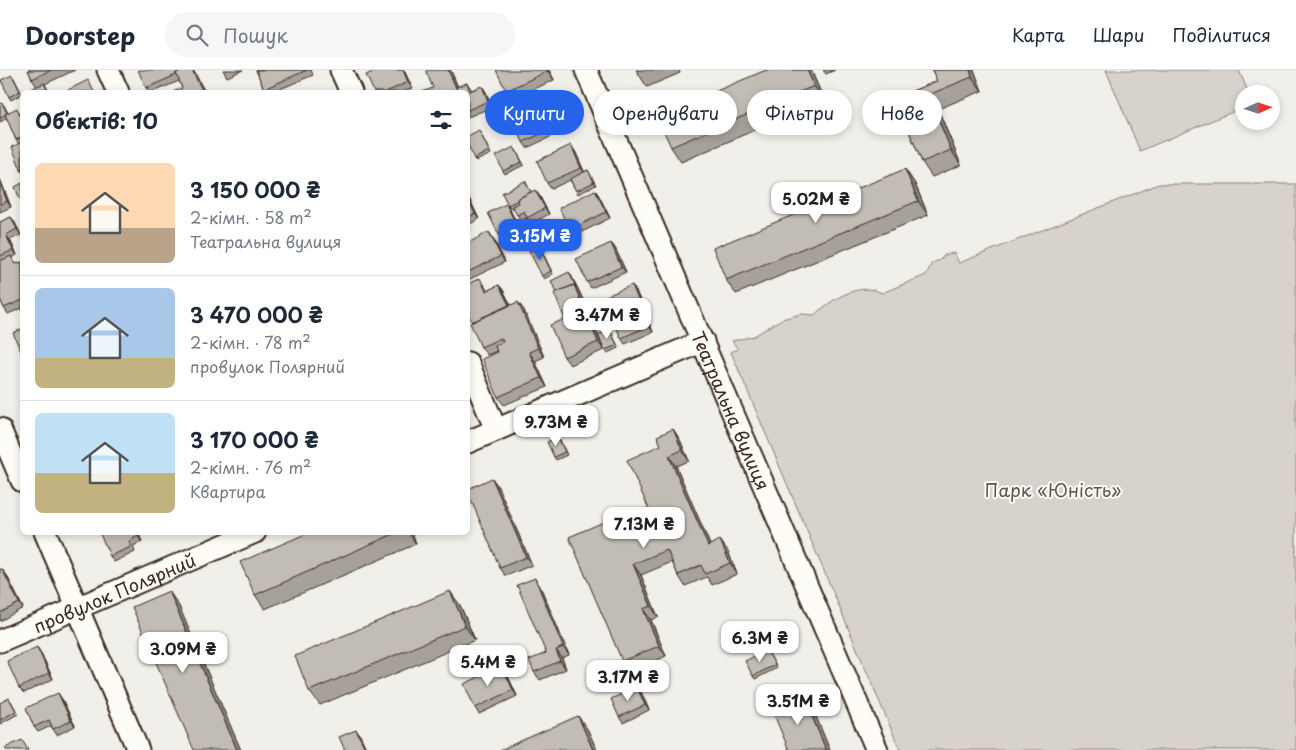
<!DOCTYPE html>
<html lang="uk">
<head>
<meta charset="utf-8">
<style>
	body { margin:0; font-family:"Playpen Sans",sans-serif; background:#f6f6f7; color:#1f2937; height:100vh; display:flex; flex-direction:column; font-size:19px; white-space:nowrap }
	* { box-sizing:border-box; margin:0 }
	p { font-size:16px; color:#747a83 }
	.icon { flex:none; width:28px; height:28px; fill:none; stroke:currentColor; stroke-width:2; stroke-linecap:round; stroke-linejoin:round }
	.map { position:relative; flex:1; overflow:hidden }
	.side { position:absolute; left:20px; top:20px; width:450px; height:445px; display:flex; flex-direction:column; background:#fff; border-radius:8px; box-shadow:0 2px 8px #0003 }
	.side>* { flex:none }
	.banner { position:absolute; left:485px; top:20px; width:475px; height:45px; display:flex; gap:10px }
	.needle { width:32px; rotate:87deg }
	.tools { position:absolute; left:1235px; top:15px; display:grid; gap:10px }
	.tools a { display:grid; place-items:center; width:45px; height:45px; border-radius:50%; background:#fff; box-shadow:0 2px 8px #0003; font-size:25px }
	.price { position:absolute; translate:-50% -42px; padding:0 11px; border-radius:10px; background:#fff; color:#222; font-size:16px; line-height:32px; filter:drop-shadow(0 1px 2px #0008) }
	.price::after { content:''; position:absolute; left:50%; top:30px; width:15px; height:11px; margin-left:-8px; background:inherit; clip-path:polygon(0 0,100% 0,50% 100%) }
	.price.selected { background:#2563eb; color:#fff }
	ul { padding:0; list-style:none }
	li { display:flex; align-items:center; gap:15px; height:125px; padding:0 15px }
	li+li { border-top:1px solid #e0e1e3 }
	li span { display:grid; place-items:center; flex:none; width:140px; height:100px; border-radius:8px; color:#555 }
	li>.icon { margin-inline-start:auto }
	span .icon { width:60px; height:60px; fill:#fffc; stroke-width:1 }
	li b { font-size:21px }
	h2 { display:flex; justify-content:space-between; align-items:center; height:60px; padding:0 15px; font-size:21px }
	.tag { padding:0 18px; border-radius:22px; background:#fff; box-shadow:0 2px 8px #0003; font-size:18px; line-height:45px }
	.tag.selected { background:#2563eb; color:#fff }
	header { display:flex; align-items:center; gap:30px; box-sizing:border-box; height:70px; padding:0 25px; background:#fff; border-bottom:1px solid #e0e1e3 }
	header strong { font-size:24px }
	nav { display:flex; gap:28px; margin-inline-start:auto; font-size:18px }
	.search { width:350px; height:45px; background:#f6f6f7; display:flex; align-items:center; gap:12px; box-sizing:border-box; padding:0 18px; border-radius:28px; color:#747a83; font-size:19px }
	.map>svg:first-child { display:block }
	.green { fill:#d7d2cc; stroke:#897e75 }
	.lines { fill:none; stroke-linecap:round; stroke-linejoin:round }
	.minor-casing { stroke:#3b2a1e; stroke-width:25 }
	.minor { stroke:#fdfcf7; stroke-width:21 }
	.wall { fill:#a6a29b; stroke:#3b2a1e }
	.shaded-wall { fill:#87847e; stroke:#3b2a1e }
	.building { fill:#c1bcb4; stroke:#3b2a1e }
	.labels { text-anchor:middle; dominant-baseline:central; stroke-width:4; stroke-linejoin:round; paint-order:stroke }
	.street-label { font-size:18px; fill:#3b2a1e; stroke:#fdfcf7 }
	.park-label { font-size:18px; fill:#62544a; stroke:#fdfcf7 }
</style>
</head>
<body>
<header>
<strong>Doorstep</strong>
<div class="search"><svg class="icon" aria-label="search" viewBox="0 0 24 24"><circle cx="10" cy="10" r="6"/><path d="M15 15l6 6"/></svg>Пошук</div>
<nav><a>Карта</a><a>Шари</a><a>Поділитися</a></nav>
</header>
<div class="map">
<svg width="1296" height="680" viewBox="0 0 1296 680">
	<rect width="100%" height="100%" fill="#f1efea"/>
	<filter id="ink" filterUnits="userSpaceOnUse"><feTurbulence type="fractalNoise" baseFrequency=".02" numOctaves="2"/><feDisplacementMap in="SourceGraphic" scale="10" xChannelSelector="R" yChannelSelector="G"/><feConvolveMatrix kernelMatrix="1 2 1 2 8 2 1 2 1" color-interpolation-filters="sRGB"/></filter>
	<g filter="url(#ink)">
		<path class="green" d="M1106,0h133l10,24h-5v13l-104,44z
			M1159,114h137v566h-396l-169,-398 7,-3 -6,-8 22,-5 28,-17 19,-5 13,1c18,-15 44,-34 68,-22l44,-18 6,-12 8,-3 4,-5 10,-2 5,10z"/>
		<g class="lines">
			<g class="minor-casing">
				<g id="minor">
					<path d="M108,0l10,22"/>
					<path d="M341,0l10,22"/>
					<path id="s1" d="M586,0l291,680"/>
					<path d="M468,293l28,67"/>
					<path d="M0,359l22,52"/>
					<path d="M468,372l235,-101"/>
					<path d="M45,462l93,218"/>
					<path id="s2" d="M0,571l255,-109"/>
				</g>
			</g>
			<use href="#minor" class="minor"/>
		</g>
		<path class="wall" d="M28,0h47l-30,14 4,8h-24l12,-5 -5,-8z
			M183,0h10l3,5 -14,13 -3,-7 -26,11h-4l-3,-4z
			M223,0h20l-16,7z
			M256,0h55l2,5 -40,17h-7l-2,-3z
			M377,0h27l8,18 -9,4h-29z
			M549,0l5,10 -42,19 -6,-8z
			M636,0h43l1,3 -33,14z
			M766,0h45l13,30 -143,62 -10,-15z
			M823,0h12l-9,4z
			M932,0h42l8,21 -44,18 23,56 -29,12 -10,-15 -27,-64 42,-17z
			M451,1l7,16 9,-4 5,7 10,-4 4,6 6,15 -24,10v-25l-35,-4z
			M14,8l8,16 -11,6 -2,-3z
			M556,28l4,6 11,23 -44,21 -4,-6z
			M0,34l4,1 4,8 13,1 1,3v55l-3,-28 -3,-4 -9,-22 -7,4z
			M479,60l12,24 -15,7 -2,-2z
			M516,80l8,15 -19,9 -2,-3z
			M575,81l9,21 4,-2 8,15 -18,9 -8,-14 -19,9 -4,-6z
			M905,99l10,15 13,31 -192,79 -10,-14z
			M0,109l11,28 -11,5z
			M525,111l6,11 8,3 10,19 -18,10 -4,-6 -6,3 -8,-14 -2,1 -3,-3z
			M595,120l4,6 11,22 -36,18 -4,-6z
			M468,126l11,23 -11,6z
			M510,140l10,20 -18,9 -4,-6z
			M11,147l4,6 6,12 -11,5 7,15 -5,3 4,6 5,-2 1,3v45v-2l-14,6 -4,-6 -4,-9v-77z
			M493,168l12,24 -37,18v-37z
			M611,173l4,5 11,24 -35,16 -4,-6z
			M541,179l12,25 -9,5 -2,-3z
			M571,205l9,18 24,57 -34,15 -6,-8 1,-38 -9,-27z
			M484,214l3,7 12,-6 4,5 8,15 13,5 20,47 -9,4 12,26 -43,18 -6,-8 -1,-45v-1l-10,4 -6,-8 -9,-25z
			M636,221l17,41 -28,12 -4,-6 -5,-13 -10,4 -4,-6z
			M610,260l9,18 -12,5 -2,-3z
			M673,359l7,11 9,21 -13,5 34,79 18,6 9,23 -25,11 -5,-8 -22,9 -7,-11 -6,-13 -31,13 17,42 -7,3 15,36 -36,16 -8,-11 -8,-130 1,4 38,-17 8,-73z
			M560,370l7,15 -11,5 -2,-3z
			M492,408l6,9 34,78 -26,11 -6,-8z
			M138,462l4,10 -9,4 2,6 -21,10 -4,-6z
			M310,462h102l4,12 -151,65 -10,-14z
			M0,499l6,5 17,34 -23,13z
			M540,516l29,69 -7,3 4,11 -26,11 -6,-8 12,-19z
			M460,535l15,35 -155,65 -11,-14z
			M767,580l10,18 -22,11 -2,-3z
			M41,583l12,26 -29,14 -5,-5z
			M506,602l11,24 -38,18 -4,-6z
			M641,622l8,18 -26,13 -4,-6z
			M62,629l13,27 -18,9 -6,-9 -13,6 -4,-5z
			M11,631l7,13 -18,10v-21z"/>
		<path class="shaded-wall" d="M192,0h1l3,5 9,17h-2z
			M403,0h1l8,18 -4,-6z
			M448,0h2l1,1 9,21h-2z
			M547,0h2l5,10z
			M807,0h4l13,30 -10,-14z
			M970,0h4l8,21 -10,-14z
			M482,16l4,6 6,15 -4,-6z
			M928,25l10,14 23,56 -10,-15z
			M556,28l4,6 11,23 -4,-5z
			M571,75l4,6 10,22 -4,-5z
			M905,99l10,15 13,31 -10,-14z
			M0,109l11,28 -4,-6 -7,-18z
			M535,120l4,5 10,19 -4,-6z
			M595,120l4,6 11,22 -4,-6z
			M468,126l11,23 -4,-5 -7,-15z
			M506,134l4,6 10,20 -4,-6z
			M11,147l4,6 6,12 -4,-6z
			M489,162l4,6 12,24 -4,-6z
			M6,165l4,5 7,15 -4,-5z
			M611,173l4,5 11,24 -5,-5z
			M569,202l11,21 24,57 -6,-8z
			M499,215l4,5 10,21 -4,-6z
			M632,215l4,6 17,41 -4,-6z
			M518,232l6,8 20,47 -6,-9z
			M529,282l6,9 12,26 -6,-9z
			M673,359l7,11 9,21 -7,-11z
			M669,386l7,10 39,90 -7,-10z
			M492,408l6,9 34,78 -6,-8z
			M606,451l8,10 6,16 -7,-11z
			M136,462h2l4,10 -4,-6z
			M408,462h4l4,12z
			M720,470l8,11 9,23 -7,-11z
			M633,494l8,11 17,42 -7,-11z
			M2,499l4,5 17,34 -4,-5z
			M535,508l5,8 29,69 -6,-8z
			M169,521l10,15 62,144h-4z
			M450,521l10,14 15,35 -10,-14z
			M643,539l8,11 15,36 -7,-10z
			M37,577l4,6 12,26 -4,-6z
			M556,580l6,8 4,11 -6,-8z
			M502,596l4,6 11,24 -4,-6z
			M637,617l4,5 8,18 -4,-5z
			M58,623l4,6 13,27 -4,-5z
			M803,625l10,14 17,41h-4z
			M578,646l10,14 9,20h-4z
			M356,660l4,5 7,15h-1z"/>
		<path class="building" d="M28,0h23l-19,9z
			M138,0h39l1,2 -2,1v2l-30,13z
			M183,0h9l11,22h-30l9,-4 -6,-15z
			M256,0h51l-43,19z
			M377,0h26l5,12 -22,10h-12l-8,-17z
			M428,0h20l10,22h-36l11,-4 -7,-17z
			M496,0h51l1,1 -42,20z
			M766,0h41l7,16 -143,61 -14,-31z
			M932,0h38l2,7 -44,18 23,55 -29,12 -27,-64 42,-17z
			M12,5l8,16 -11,6 -8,-17z
			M88,10l6,12h-30z
			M44,13l4,9h-23z
			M467,13l3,8 12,-5 6,15 -20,9v-18h-10l-2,-5z
			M556,28l11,24 -44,20 -11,-23z
			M2,33l5,10 -7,5v-14z
			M17,38l4,9h1v20l-6,3 -11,-26z
			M479,60l10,21 -15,8 -6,-14v-9z
			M22,72v30l-10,-25z
			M571,75l10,23 -34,15 -10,-22z
			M514,77l8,15 -19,9 -7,-15z
			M905,99l13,32 -192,79 -13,-32z
			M588,100l6,12 -18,9 -6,-12z
			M525,111l6,11 -14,7 1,1 -10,5 -6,-12z
			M0,113l7,18 -7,3z
			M22,113v15l-2,1 -5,-12z
			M535,120l10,18 -18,10 -3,-7 -7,4 -5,-9 7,-3 -2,-4z
			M595,120l11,22 -36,18 -11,-22z
			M468,129l7,15 -7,3z
			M506,134l10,20 -18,9 -10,-20z
			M11,147l6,12 -11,6 7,15 -13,6v-34z
			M489,162l12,24 -33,16v-29z
			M611,173l10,24 -34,15 -11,-23z
			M539,176l12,25 -9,5 -13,-25z
			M11,186l4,8 6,-2 1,4v34l-18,8 -4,-9v-38z
			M569,202l7,15 -2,-2 -18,7 -5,-11z
			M480,208l6,13 13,-6 10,20 -37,17 -4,-8v-30z
			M574,215l24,57 -34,15 -14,-32 15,-6 -11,-26z
			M632,215l17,41 -28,12 -8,-19 -11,4 -7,-16 11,-5 -2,-5z
			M518,232l20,46 -9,4 12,26 -43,19 -16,-38 15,-7 -2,-6 8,-4 -2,-4 -20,9 -11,-24z
			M22,259v25l-9,-21z
			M610,260l7,15 -12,5 -7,-15z
			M673,359l9,21 -13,6 39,90 12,-6 10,23 -25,11 -4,-9 -23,10 -11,-25 -34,14 18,42 -8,3 16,37 -37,15 -53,-124 37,-16 7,15 40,-18 -26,-58 34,-15 -4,-9z
			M558,367l7,15 -11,5 -7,-15z
			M492,408l34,79 -26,11 -32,-75v-4z
			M99,462h37l2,4 -9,5 2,6 -21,9z
			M310,462h88l-143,63 -15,-33z
			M0,499h2l17,34 -19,10z
			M535,508l28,69 -7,3 4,11 -26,11 -5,-12 17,-7 -29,-68z
			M169,521l68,159h-43l-62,-143z
			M450,521l15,35 -156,65 -14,-35z
			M37,577l12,26 -30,15 -12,-27z
			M767,580l8,15 -22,11 -8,-15z
			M502,596l11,24 -38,18 -11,-24z
			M637,617l8,18 -26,12 -8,-18z
			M58,623l13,28 -18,8 -4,-9 -15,7 -8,-19z
			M803,625l23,55h-37l-18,-42z
			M9,628l7,13 -16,9v-17z
			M578,646l15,34h-93z
			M356,660l10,20h-21l-6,-13z
			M22,670l6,10h-22l-1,-2z"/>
	</g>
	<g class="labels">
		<g class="street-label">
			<text stroke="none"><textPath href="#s1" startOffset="370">Театральна вулиця</textPath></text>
			<text stroke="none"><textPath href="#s2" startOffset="124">провулок Полярний</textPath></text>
		</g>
		<g class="park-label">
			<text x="1053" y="419">Парк «Юність»</text>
		</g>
	</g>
</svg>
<div class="tools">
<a><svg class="needle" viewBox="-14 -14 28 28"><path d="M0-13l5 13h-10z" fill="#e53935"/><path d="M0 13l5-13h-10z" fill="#747a83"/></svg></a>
</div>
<b class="price" style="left:816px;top:154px">5.02M ₴</b>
<b class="price selected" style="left:540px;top:191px">3.15M ₴</b>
<b class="price" style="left:607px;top:270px">3.47M ₴</b>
<b class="price" style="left:556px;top:377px">9.73M ₴</b>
<b class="price" style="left:644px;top:479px">7.13M ₴</b>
<b class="price" style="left:760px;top:593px">6.3M ₴</b>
<b class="price" style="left:183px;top:604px">3.09M ₴</b>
<b class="price" style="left:488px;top:617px">5.4M ₴</b>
<b class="price" style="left:628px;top:632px">3.17M ₴</b>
<b class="price" style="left:798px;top:656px">3.51M ₴</b>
<div class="banner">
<a class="tag selected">Купити</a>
<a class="tag">Орендувати</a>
<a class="tag">Фільтри</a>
<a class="tag">Нове</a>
</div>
<section class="side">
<h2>Об’єктів: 10<svg class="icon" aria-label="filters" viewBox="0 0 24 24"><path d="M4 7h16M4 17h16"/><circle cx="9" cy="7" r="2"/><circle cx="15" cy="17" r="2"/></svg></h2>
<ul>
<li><span style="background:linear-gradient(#ffd9b3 65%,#b9a48a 0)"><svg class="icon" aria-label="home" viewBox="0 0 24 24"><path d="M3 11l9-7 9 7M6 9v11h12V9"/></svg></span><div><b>3 150 000 ₴</b><p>2-кімн. · 58 m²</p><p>Театральна вулиця</p></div></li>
<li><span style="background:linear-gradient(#a9c7e8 70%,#c2b280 0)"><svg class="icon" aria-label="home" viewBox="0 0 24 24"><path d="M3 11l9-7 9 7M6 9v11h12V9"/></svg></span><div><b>3 470 000 ₴</b><p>2-кімн. · 78 m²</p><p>провулок Полярний</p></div></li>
<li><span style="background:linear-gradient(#bfe0f5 60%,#c2b280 0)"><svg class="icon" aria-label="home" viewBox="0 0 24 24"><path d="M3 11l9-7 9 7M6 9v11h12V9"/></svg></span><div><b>3 170 000 ₴</b><p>2-кімн. · 76 m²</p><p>Квартира</p></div></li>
</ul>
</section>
</div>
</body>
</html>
